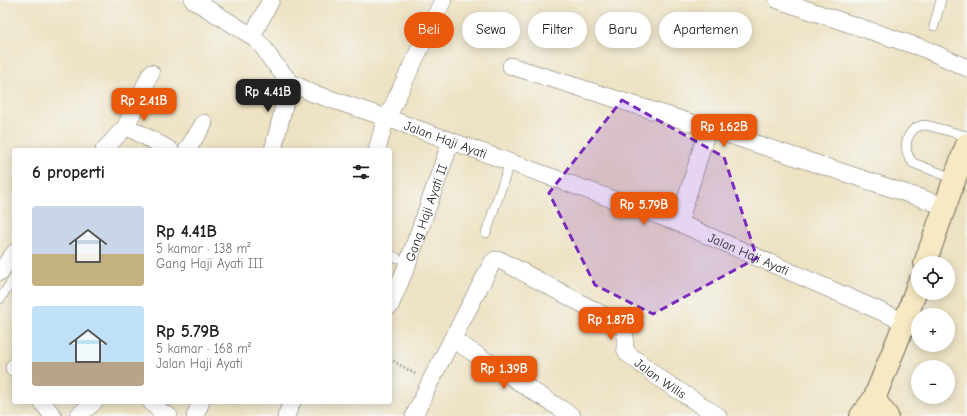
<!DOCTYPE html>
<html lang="id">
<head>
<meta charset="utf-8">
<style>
	body { margin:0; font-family:"Comic Neue",sans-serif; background:#f2f2f2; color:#202124; height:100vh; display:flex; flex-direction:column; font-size:15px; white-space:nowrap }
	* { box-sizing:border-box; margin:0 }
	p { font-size:13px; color:#757577 }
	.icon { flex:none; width:22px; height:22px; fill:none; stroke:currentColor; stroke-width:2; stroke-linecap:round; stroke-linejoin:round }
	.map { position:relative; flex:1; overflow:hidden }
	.drawer { position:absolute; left:12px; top:148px; width:380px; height:256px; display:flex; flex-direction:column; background:#fff; border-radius:4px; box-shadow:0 2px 10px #0003 }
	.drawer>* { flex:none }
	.guide { position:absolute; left:404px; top:12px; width:380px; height:36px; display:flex; gap:8px }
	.controls { position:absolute; left:911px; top:256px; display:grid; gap:8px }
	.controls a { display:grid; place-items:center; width:44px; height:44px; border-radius:50%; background:#fff; box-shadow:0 2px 10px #0003; font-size:20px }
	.price { position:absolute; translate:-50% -34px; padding:0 9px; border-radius:8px; background:#ea580c; color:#fff; font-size:13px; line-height:26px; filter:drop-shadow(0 1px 2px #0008) }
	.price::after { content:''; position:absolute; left:50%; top:24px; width:12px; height:9px; margin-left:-6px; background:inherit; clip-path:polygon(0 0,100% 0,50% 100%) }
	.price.selected { background:#222; color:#fff }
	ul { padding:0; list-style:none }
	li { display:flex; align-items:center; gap:12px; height:100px; padding:0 20px }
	li span { display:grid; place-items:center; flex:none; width:112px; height:80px; border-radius:4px; color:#555 }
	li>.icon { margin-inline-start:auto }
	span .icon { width:48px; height:48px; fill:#fffc; stroke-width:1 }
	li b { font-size:17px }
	h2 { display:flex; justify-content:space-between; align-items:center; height:48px; padding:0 20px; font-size:17px }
	.tag { padding:0 14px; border-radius:18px; background:#fff; box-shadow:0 2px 10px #0003; font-size:14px; line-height:36px }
	.tag.selected { background:#ea580c; color:#fff }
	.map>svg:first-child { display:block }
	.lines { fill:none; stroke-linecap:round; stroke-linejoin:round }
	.lane-casing { stroke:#6f6b60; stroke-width:10 }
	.street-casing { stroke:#6f6b60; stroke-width:18 }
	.secondary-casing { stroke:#6f6b60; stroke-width:24 }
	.path { stroke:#6f6b60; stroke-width:2.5; stroke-dasharray:1 3; stroke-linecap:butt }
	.lane { stroke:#fff; stroke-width:9 }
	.street { stroke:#fff; stroke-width:17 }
	.secondary { stroke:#f7e9c3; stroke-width:22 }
	.marked { fill:#7b2cbf; fill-opacity:0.2; stroke:#7b2cbf; stroke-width:3; stroke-dasharray:8 5; stroke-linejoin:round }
	.labels { text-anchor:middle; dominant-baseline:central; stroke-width:3.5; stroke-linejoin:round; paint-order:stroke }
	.street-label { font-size:13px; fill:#2b2b2b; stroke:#f6f6f2 }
</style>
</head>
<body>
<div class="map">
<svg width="967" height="416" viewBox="0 0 967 416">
	<rect width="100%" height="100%" fill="#f6f6f2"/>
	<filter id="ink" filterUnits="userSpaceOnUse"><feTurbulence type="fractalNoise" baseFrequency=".025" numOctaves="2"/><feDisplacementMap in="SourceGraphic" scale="8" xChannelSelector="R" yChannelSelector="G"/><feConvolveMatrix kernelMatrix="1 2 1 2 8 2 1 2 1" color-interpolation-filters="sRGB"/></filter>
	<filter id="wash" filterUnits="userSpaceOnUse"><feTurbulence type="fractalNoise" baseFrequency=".012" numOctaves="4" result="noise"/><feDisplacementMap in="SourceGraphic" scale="16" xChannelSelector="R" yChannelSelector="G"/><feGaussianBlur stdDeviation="0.9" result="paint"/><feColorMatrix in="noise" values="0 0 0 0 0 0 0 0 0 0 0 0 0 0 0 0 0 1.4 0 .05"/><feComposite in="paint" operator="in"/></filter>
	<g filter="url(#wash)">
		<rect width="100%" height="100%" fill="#ede2c3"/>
	</g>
	<g filter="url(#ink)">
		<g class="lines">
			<g class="lane-casing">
				<path id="lane" d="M934,26l7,-26
					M955,179l-42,-16c-2,-3 -5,-7 -6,-11 -3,-14 5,-27 19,-27l41,11
					M486,233l24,-71
					M390,255l7,3
					M0,299l14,-21"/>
			</g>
			<g class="street-casing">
				<g id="street">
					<path id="s1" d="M193,0l59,36 11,11 10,15 17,20 22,11 75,25 292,105 226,99"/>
					<path d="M778,0l147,49 42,19"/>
					<path d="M252,36l19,-36"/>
					<path d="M511,66l197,62 237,78"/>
					<path d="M126,126l44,24"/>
					<path d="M104,150l22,-24 25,-53"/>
					<path d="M187,150l17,-27"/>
					<path d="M273,150l17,-68"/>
					<path d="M377,150l6,-22 4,-10 56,-118"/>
					<path d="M679,223l29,-95"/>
					<path d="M0,272l14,-19"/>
					<path id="s2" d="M390,306l18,-43 43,-122"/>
					<path d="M452,339l120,77"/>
					<path d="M14,367v1"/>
					<path d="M42,402l11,14"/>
					<path d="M151,402l11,11 7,3"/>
					<path d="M78,416l16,-14"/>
					<path d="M195,416l6,-14"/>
					<path d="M286,416l6,-14"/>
					<path id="s3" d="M414,416l16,-34 62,-119 3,-3h5l120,64 5,6v18l2,5 32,25 59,38"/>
				</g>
			</g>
			<g class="secondary-casing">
				<path id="secondary" d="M925,263l42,-119
					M874,399l13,17
					M861,416l13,-17 31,-77 13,-38"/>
			</g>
			<path class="path" d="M390,359l27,16"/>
			<use href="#lane" class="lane"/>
			<use href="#street" class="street"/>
			<use href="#secondary" class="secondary"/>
		</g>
	</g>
	<path class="marked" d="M622,100l102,57 33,101 -104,56 -58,-29 -46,-92z"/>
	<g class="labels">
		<g class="street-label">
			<text stroke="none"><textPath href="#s1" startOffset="295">Jalan Haji Ayati</textPath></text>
			<text stroke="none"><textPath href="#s2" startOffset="100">Gang Haji Ayati II</textPath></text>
			<text stroke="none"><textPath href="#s1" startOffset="619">Jalan Haji Ayati</textPath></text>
			<text stroke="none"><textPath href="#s3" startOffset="390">Jalan Wilis</textPath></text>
		</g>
	</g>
</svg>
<div class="controls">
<a><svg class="icon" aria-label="locate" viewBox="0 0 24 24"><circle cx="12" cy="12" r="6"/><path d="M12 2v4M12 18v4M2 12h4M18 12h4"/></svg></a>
<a>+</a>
<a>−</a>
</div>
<b class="price selected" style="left:268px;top:113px">Rp 4.41B</b>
<b class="price" style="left:144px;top:122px">Rp 2.41B</b>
<b class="price" style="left:724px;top:148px">Rp 1.62B</b>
<b class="price" style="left:644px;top:226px">Rp 5.79B</b>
<b class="price" style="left:611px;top:341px">Rp 1.87B</b>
<b class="price" style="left:504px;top:390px">Rp 1.39B</b>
<div class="guide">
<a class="tag selected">Beli</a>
<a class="tag">Sewa</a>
<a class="tag">Filter</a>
<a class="tag">Baru</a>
<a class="tag">Apartemen</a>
</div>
<section class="drawer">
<h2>6 properti<svg class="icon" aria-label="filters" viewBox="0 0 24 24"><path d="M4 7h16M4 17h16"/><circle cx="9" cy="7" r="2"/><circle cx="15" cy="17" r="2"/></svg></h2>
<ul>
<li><span style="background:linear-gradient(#c9d6e8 60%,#c2b280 0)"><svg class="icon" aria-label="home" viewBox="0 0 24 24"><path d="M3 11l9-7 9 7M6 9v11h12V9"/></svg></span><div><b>Rp 4.41B</b><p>5 kamar · 138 m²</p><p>Gang Haji Ayati III</p></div></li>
<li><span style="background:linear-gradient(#bfe0f5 70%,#b9a48a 0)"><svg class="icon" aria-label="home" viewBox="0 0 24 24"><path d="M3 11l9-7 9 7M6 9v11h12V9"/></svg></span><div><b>Rp 5.79B</b><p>5 kamar · 168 m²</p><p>Jalan Haji Ayati</p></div></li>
</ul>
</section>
</div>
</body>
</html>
